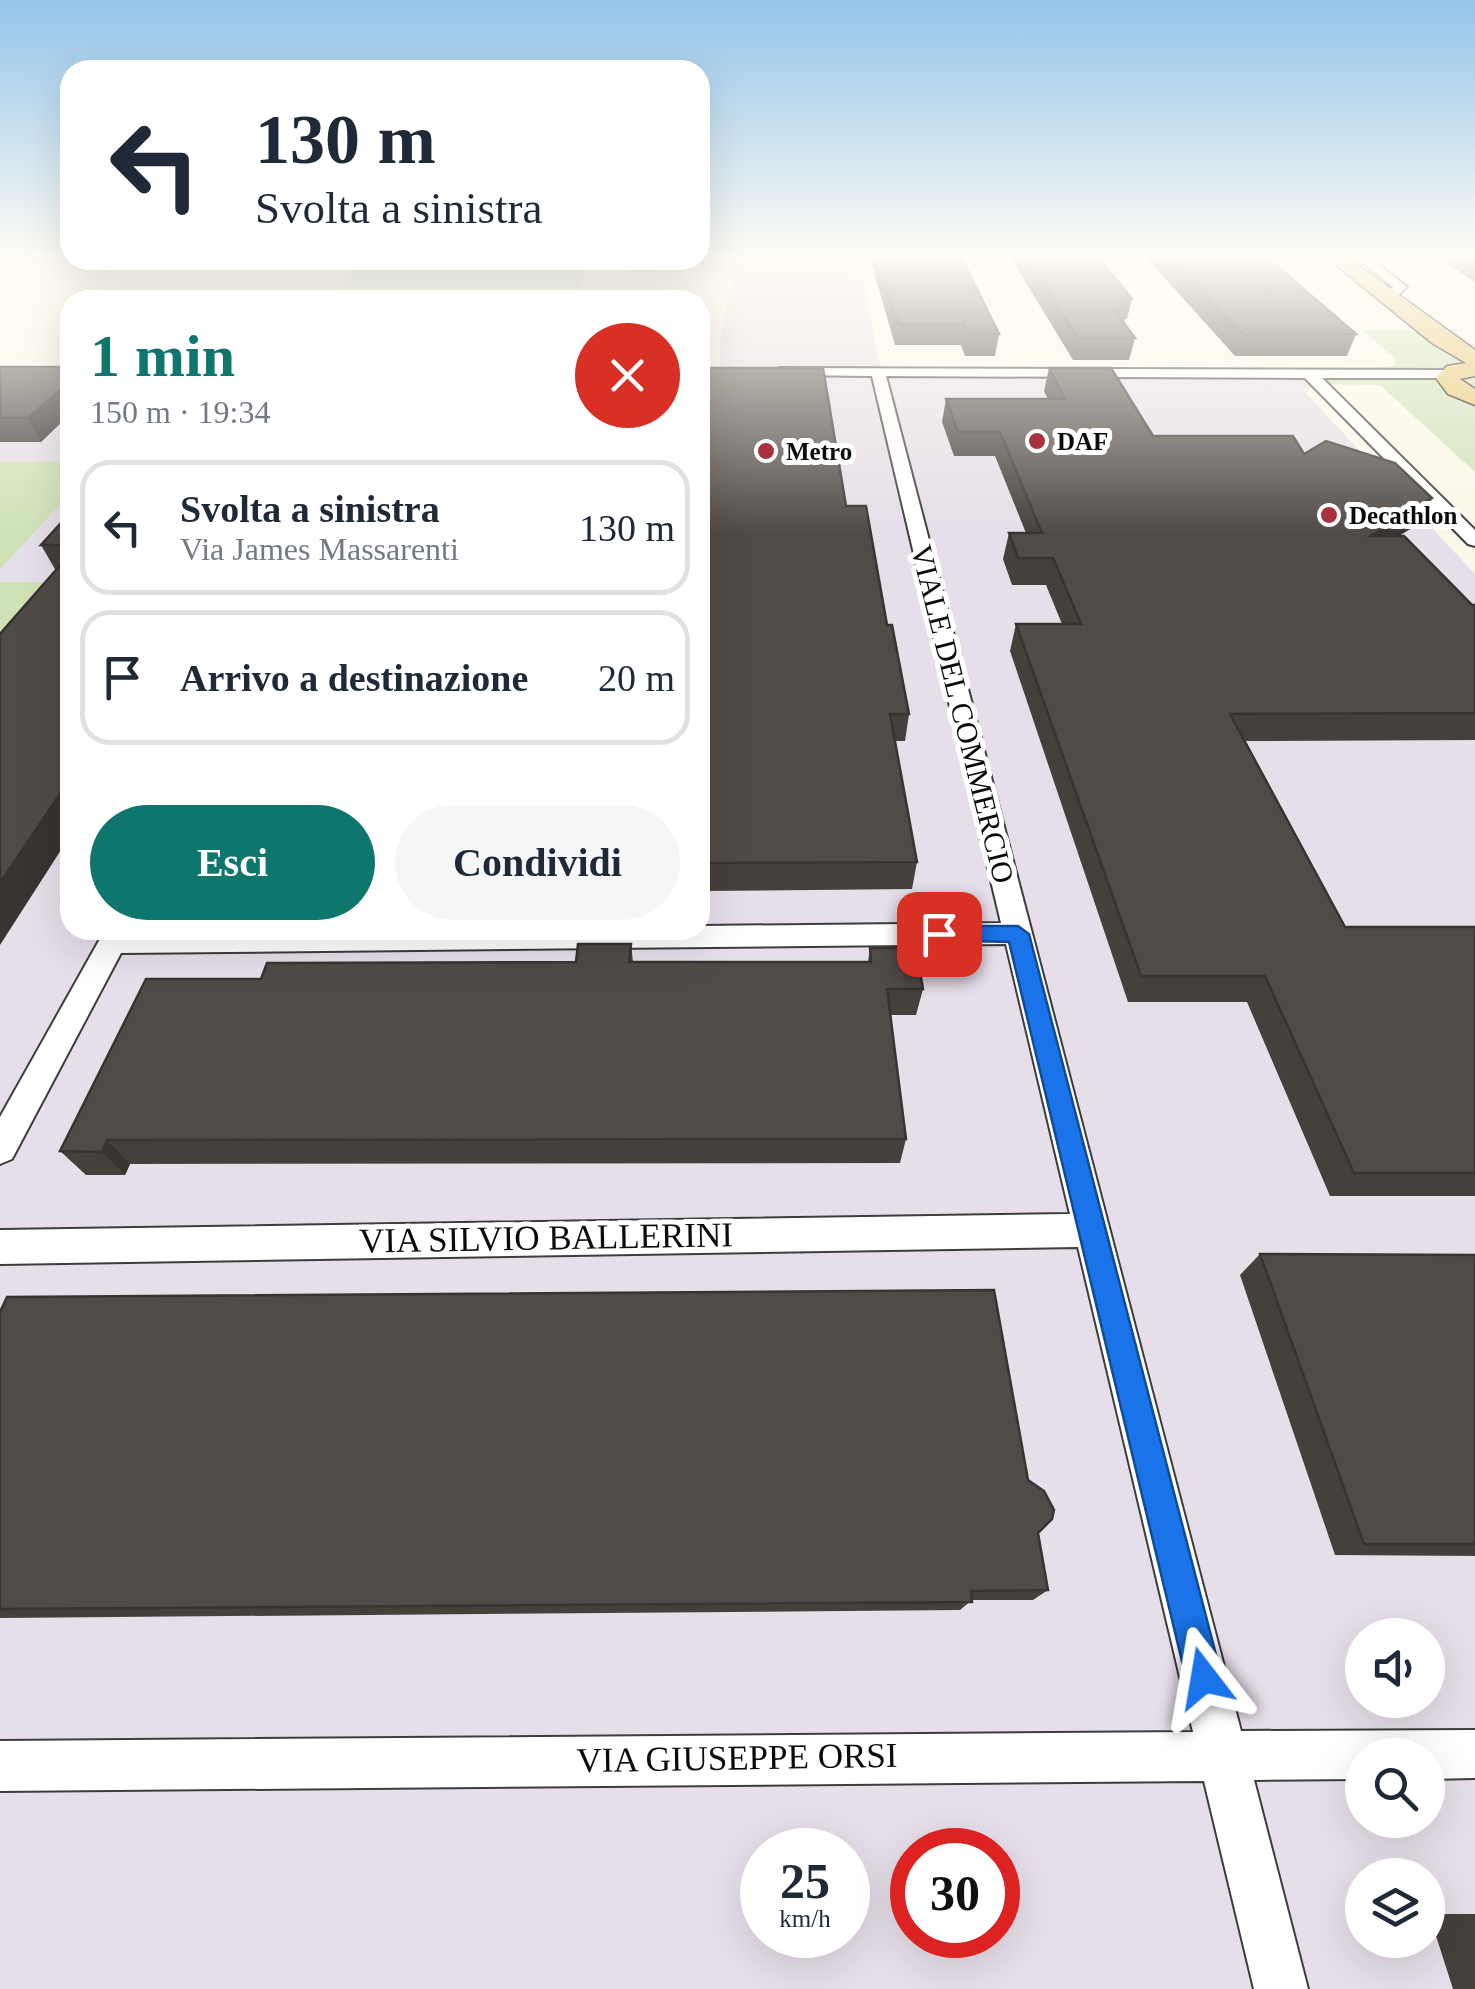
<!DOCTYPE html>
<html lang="it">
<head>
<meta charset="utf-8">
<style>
	body { margin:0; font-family:Georgia,serif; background:#f6f6f7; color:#1f2937; height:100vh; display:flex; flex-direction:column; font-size:38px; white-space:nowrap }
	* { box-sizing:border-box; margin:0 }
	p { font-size:32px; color:#747a83 }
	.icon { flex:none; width:55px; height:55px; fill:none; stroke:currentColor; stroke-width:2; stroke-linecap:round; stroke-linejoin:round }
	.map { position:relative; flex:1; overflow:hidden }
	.side { position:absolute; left:60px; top:290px; width:650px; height:650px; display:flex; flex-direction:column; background:#fff; border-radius:30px; box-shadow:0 10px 40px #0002 }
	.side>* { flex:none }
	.hud { position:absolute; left:60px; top:60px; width:650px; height:210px; border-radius:30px; box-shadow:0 10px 40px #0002; background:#fff; color:#1f2937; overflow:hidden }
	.controls { position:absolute; left:1345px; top:1618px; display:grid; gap:20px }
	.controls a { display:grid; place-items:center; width:100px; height:100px; border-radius:50%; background:#fff; box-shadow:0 10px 40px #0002; font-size:50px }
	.speed { position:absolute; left:740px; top:1828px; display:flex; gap:20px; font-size:50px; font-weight:700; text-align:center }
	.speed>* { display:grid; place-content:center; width:130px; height:130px; border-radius:50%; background:#fff; box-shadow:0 10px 40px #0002; line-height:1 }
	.speed small { font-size:25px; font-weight:400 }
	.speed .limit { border:15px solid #d22; background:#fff; color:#111 }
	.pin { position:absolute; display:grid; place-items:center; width:85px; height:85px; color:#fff; margin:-42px; border-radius:20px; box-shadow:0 5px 15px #0006 }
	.me { position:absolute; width:110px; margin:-55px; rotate:346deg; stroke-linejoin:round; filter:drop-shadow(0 0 8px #0008) }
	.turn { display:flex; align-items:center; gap:35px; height:210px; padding:0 30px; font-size:45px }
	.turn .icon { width:130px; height:130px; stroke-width:2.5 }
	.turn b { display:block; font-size:70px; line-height:85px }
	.round { display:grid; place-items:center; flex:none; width:105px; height:105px; border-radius:52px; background:#f6f6f7 }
	.head { display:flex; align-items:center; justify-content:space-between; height:170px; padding:0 30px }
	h1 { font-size:60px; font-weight:700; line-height:75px; color:#0f766e }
	.button { display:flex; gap:20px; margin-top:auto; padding:20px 30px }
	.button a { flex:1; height:115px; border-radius:60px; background:#0f766e; color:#fff; font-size:40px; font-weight:700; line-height:115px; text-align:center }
	.button a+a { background:#f6f6f7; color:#1f2937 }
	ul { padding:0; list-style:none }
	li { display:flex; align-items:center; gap:30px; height:135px; margin:0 20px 15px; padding:0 10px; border:5px solid #e0e1e3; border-radius:30px }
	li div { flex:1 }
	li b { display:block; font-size:38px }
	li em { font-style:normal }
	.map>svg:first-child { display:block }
	.industrial { fill:#e6dee8; fill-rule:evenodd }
	.green { fill:#cfe2b7 }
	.pitch { fill:#e0eac8 }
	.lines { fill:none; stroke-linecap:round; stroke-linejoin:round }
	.street-casing { stroke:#3d3d3d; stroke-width:4 }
	.primary-casing { stroke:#1b1b1b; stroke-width:3 }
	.street { fill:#fff; fill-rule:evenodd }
	.primary { fill:#e8c46d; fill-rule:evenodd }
	.wall { fill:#46403d }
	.shaded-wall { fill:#393432 }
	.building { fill:#514b47; stroke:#393432; stroke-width:2.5 }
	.route { fill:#1a73e8; stroke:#114b97; stroke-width:2.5 }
	.poi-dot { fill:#a8333e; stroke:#fff; stroke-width:4 }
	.labels { text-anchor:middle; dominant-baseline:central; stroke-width:10; stroke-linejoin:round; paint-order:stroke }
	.far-poi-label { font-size:25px; font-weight:bold; fill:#0a0a0a; stroke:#fff; text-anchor:start }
	.street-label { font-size:30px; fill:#0a0a0a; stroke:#fff }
	.near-street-label { font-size:35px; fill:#0a0a0a; stroke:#fff }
</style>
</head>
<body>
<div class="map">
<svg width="1475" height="1989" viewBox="0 0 1475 1989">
	<rect width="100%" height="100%" fill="#fcf8e9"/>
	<!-- industrial -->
	<path class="industrial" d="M733 273 862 274 881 371 1307 372 1323 384 1303 390 1475 574V1989H0V372H70V930H700V371L720 370V342ZM1362 1635H1428V1700H1362ZM1362 1755H1428V1820H1362ZM762 1850H848V1935H762ZM912 1850H998V1935H912ZM1362 1875H1428V1940H1362Z"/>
	<!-- green -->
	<path class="green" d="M365 260H588L575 300H328Z
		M1454 330 1475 346V472L1380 385 1323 384 1307 372 1394 366 1396 359 1363 331Z
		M0 462H70V494L0 569Z
		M0 582H49L0 636Z"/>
	<!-- pitch -->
	<path class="pitch" d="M700 255H844L848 272H627L629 260H700Z"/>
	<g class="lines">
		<defs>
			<path id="street" d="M1354 255H1366L1407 287 1392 300H1384V294L1393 287Z
				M779 368 1451 370 1458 374 1451 378H1322L1475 530V546L1468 544 1305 378 886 376 1241 1731 1475 1730V1778L1428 1779V1755H1362V1779L1254 1780 1308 1989H1254L1204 1781 0 1791V1741L1193 1732 1078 1247 0 1264V1230L1070 1214 1006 944 121 953 12 1159 0 1164V1117L105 930H700V926L1001 923 872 376 784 375 779 374Z"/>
			<path id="primary" d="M1324 255H1344L1475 350V376L1460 379 1475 389V405L1448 394 1436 378 1447 366 1466 363 1432 343Z"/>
		</defs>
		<!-- street casing -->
		<use href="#street" class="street-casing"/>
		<!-- primary casing -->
		<use href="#primary" class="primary-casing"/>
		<!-- street -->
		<use href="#street" class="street"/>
		<!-- primary -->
		<use href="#primary" class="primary"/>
	</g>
	<!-- wall -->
	<path class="wall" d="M869 255H960L999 334 995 356H965L961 345H895Z
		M1009 255H1097L1132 299 1127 319H1125L1124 323 1135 338 1129 360H1073Z
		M1144 255H1264L1356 334 1347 356H1235Z
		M1450 255H1475V282L1446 263Z
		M0 367H70V414L41 442H0Z
		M700 368 846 506 887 625 909 714 905 741H895L917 862 912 889 700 891Z
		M1049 368 1153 436 1304 454 1432 498 1418 524 1398 536 1472 605H1475V740L1244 741 1345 927H1475V1196H1330L1247 1002H1128L1010 651 1016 624H1062L1046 585H1012L1003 559 1009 533H1026L995 456H954L942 422 946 399H1048L1044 391Z
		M70 513V836L56 571 41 545Z
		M631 944 633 962H868L870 948 923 989 916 1015H891L906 1139 900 1163 130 1164 125 1175H86L60 1151 261 979 576 962Z
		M1260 1254 1475 1255V1556L1335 1555 1240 1275Z
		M0 1312 1038 1533 1048 1590 1033 1600H972L960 1610 0 1618Z
		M1429 1914H1475V1989H1453Z"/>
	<!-- shaded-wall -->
	<path class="shaded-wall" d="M70 381V414L41 442 28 418Z
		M1432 498 1418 524 1358 562 1371 536Z
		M70 779V836L0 945V883Z
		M107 1140 130 1164 125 1175 102 1152Z"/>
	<!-- building -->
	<path class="building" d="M876 255H960L999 334H969L964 324H898Z
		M1025 255H1097L1132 299H1119L1127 310H1114L1135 338H1078Z
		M1167 255H1264L1356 334H1243Z
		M0 367H70V381L28 418H0Z
		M700 368H823L846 506H866L887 625H892L909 714H890L917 862 700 863Z
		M1049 368H1111L1153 436H1293L1304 454 1326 441 1395 463 1432 498 1371 536H1404L1472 605H1475V713L1230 714 1345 927H1475V1173H1354L1265 976H1141L1016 624H1081L1053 558H1018L1009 533H1042L1000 432H958L946 399H1065Z
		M70 513V545H41Z
		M70 554V779L0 883V634Z
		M578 944H631L629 962H871L870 948H916L923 989H887L906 1139 107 1140 102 1152 60 1151 146 979H261L267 963 576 962Z
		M1260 1254 1475 1255V1544H1364Z
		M994 1290 1028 1480 1044 1491 1054 1510 1052 1519 1038 1533 1048 1590 971 1591 972 1602 0 1609V1312L7 1297Z"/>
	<!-- sky -->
	<linearGradient id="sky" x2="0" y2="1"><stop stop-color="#93c4ea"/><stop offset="0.48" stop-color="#fefcf5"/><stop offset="1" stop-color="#fefcf5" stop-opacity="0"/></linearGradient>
	<rect width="1475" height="533" fill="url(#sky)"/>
	<!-- route -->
	<path class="route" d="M939 926H1018L1029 934 1222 1678 1217 1691 1204 1696 1191 1691 1186 1678 1009 942 932 940 928 934Z"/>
	<!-- markers -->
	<g class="poi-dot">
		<circle cx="1037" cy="441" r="10"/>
		<circle cx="766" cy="451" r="10"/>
		<circle cx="1329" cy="515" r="10"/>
	</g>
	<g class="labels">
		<!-- far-poi labels -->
		<g class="far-poi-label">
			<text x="1057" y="441">DAF</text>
			<text x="786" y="451">Metro</text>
			<text x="1349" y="515">Decathlon</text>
		</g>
		<!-- street labels -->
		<g class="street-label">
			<text transform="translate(963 714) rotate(76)">VIALE DEL COMMERCIO</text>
		</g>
		<!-- near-street labels -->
		<g class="near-street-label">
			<text transform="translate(546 1238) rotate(-1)">VIA SILVIO BALLERINI</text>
			<text transform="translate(737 1758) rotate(-1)">VIA GIUSEPPE ORSI</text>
		</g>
	</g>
</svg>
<div class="controls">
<a><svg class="icon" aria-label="sound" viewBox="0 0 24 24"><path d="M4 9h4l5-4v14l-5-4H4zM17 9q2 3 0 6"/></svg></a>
<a><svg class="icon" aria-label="search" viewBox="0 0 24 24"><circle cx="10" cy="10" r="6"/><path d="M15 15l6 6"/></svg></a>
<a><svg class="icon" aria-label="layers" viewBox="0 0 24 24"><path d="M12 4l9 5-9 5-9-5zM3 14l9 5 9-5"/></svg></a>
</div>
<div class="speed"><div>25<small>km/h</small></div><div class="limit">30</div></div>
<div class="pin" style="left:939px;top:934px;background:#d93025"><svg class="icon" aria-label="arrive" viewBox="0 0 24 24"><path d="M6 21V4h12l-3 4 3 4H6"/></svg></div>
<svg class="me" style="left:1204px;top:1678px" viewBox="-20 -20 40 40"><path d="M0-17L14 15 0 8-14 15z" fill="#1a73e8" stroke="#fff" stroke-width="4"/></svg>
<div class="hud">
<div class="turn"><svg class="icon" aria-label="left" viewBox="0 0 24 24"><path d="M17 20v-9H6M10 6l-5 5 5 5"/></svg><div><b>130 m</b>Svolta a sinistra</div></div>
</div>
<section class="side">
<div class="head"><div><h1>1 min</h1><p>150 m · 19:34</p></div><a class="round" style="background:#d93025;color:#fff"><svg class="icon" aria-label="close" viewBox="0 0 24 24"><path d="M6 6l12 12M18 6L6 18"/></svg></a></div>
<ul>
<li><svg class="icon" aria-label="left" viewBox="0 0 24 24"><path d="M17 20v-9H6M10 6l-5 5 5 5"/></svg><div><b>Svolta a sinistra</b><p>Via James Massarenti</p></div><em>130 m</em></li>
<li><svg class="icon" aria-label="arrive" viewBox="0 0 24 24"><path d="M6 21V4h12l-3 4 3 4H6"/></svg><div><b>Arrivo a destinazione</b></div><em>20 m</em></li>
</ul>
<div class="button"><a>Esci</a><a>Condividi</a></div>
</section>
</div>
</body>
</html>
